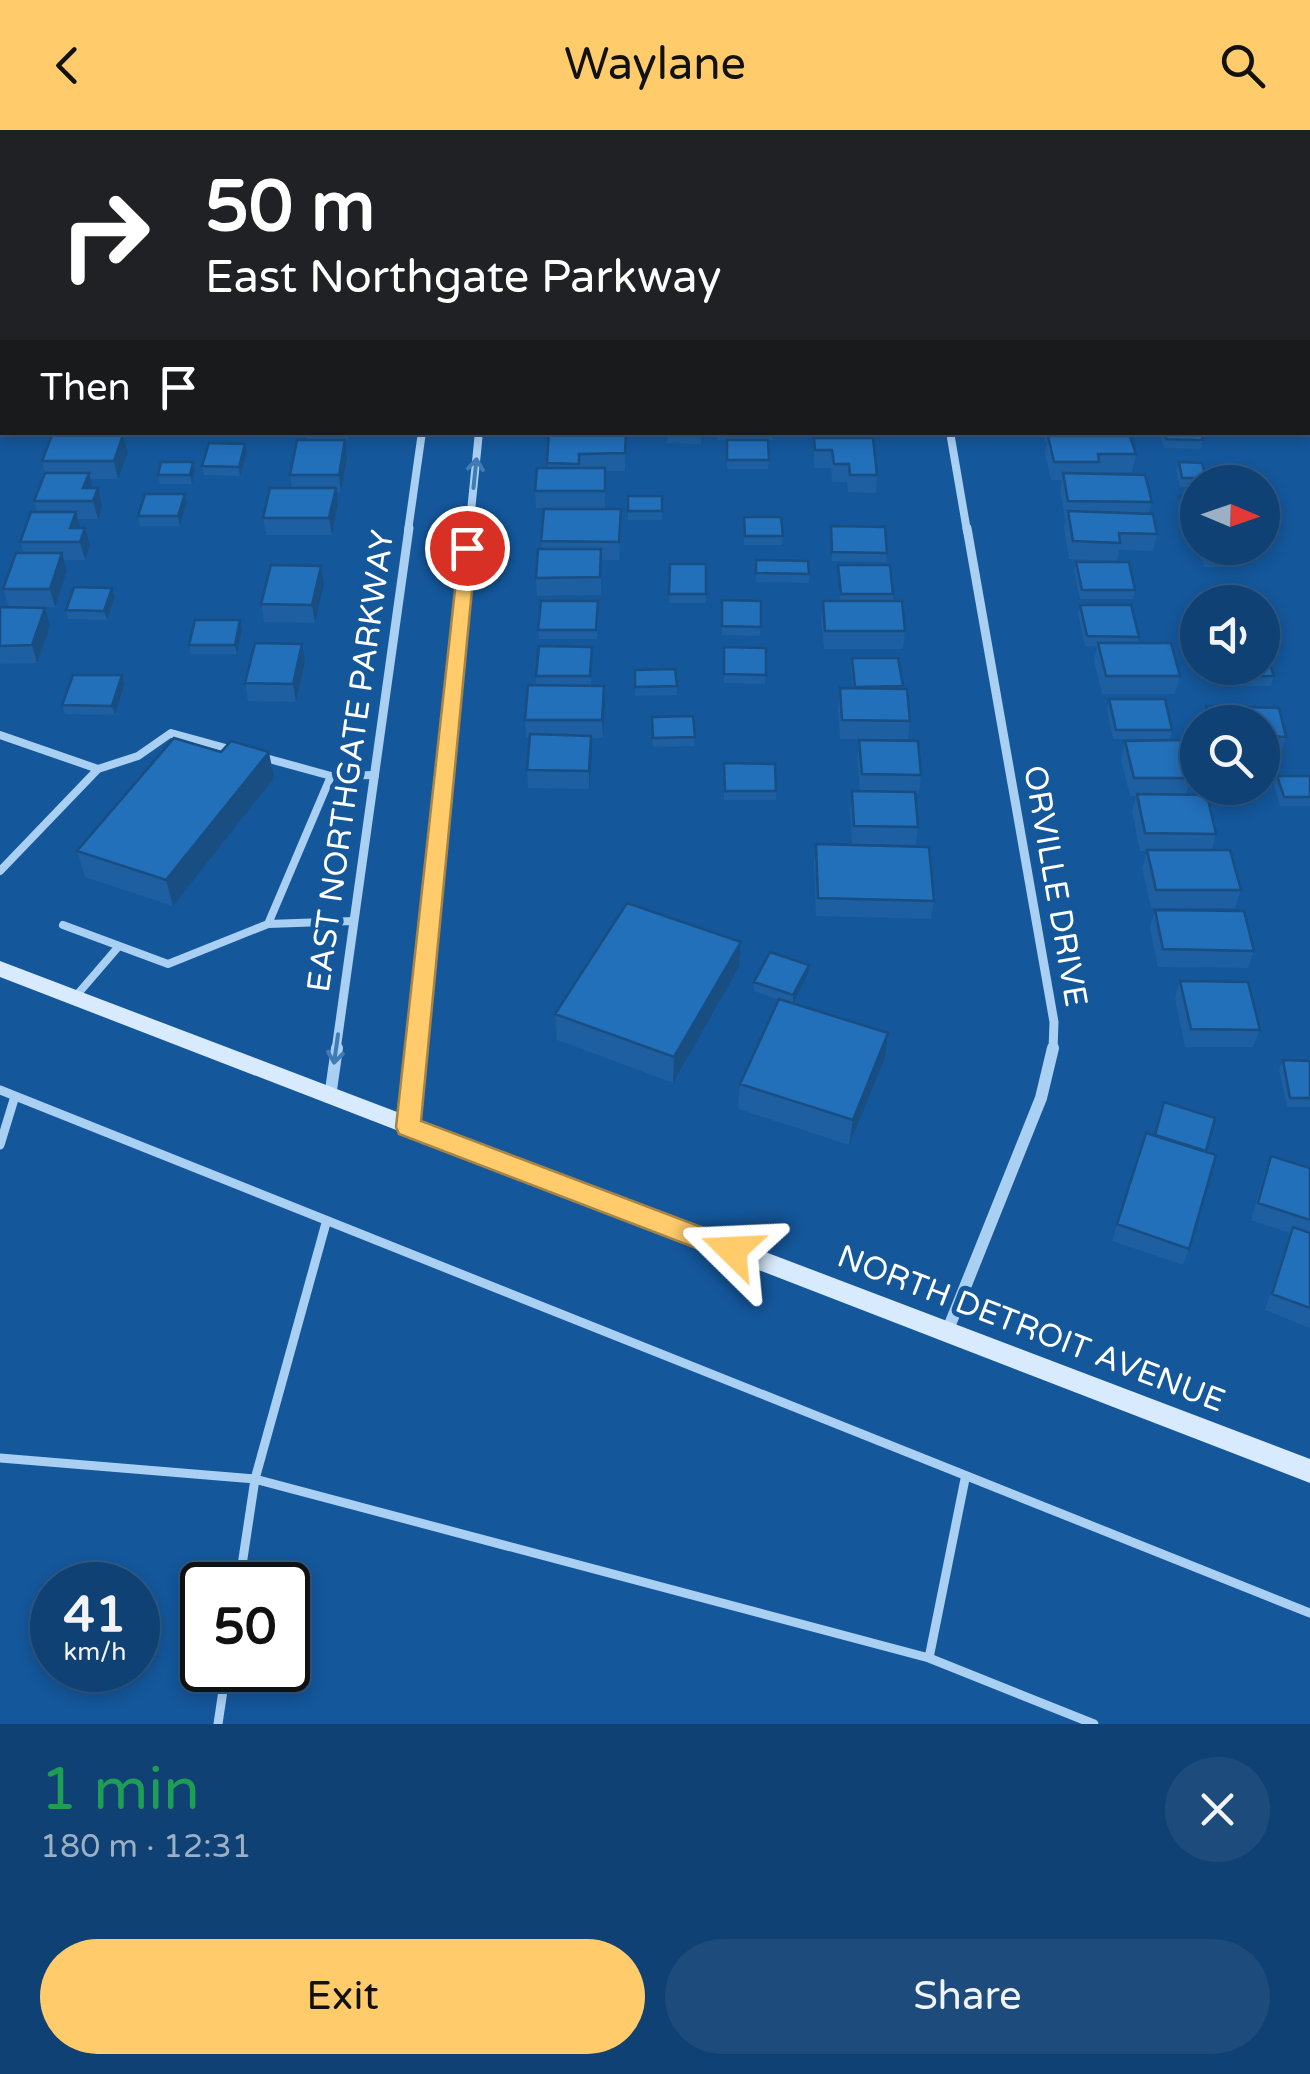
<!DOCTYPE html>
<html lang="en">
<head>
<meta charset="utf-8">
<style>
	body { margin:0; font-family:"Varela Round",sans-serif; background:#1d4c7c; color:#f1f3f6; height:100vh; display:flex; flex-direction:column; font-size:38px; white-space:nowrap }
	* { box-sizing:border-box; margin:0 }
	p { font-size:32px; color:#9bafc5 }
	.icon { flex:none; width:55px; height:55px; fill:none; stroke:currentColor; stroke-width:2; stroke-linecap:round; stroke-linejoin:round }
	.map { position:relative; height:1594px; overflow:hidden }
	.panel { display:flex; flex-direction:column; background:#0f4174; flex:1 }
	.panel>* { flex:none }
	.hud { position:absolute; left:0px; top:0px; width:1310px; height:305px; box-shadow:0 5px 15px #0003,0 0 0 2px #2f5a86; background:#202124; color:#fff; overflow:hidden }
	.needle { width:65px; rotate:92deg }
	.buttons { position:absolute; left:1180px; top:335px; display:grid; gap:20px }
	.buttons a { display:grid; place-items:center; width:100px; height:100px; border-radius:50%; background:#0f4174; box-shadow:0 5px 15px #0003,0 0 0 2px #2f5a86; font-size:50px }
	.speed { position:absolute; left:30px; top:1432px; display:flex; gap:20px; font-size:50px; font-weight:700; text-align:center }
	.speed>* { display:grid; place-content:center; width:130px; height:130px; border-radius:50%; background:#0f4174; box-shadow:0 5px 15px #0003,0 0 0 2px #2f5a86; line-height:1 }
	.speed small { font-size:25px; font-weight:400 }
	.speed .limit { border:5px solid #111; border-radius:15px; background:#fff; color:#111 }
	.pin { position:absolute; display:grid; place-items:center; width:85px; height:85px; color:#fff; margin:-42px; border:5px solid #fff; border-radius:50%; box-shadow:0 2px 10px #0007 }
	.me { position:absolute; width:110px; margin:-55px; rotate:291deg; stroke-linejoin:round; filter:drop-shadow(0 0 8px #0008) }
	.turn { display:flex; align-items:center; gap:35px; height:210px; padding:0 40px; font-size:45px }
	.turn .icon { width:130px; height:130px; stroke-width:2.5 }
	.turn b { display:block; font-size:70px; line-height:85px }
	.then { display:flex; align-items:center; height:95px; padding:0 40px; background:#0003; gap:20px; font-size:38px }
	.round { display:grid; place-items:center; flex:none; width:105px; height:105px; border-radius:52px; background:#1d4c7c }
	.head { display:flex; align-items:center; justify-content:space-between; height:170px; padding:0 40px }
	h1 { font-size:60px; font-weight:600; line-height:75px; color:#1e9e55 }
	.button { display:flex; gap:20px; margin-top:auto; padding:20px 40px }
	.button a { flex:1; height:115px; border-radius:60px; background:#ffcb6b; color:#111; font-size:40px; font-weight:600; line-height:115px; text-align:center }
	.button a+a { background:#1d4c7c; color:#f1f3f6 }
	header { display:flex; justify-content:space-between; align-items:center; height:130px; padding:0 40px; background:#ffcb6b; color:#111; font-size:45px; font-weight:600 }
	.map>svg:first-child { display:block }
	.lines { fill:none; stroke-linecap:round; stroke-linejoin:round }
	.lane-far1 { stroke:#a9cff3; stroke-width:8 }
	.lane { stroke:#a9cff3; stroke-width:9 }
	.street-far2 { stroke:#a9cff3; stroke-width:8 }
	.street-far1 { stroke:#a9cff3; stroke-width:9 }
	.street { stroke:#a9cff3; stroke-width:12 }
	.secondary { fill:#d8eafd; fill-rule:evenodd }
	.wall { fill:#1d5fa0 }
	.shaded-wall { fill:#184e82 }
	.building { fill:#226fba; stroke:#184e82; stroke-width:2.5 }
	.oneway { stroke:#417bb5 }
	.route { fill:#ffcb6b; stroke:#a68446; stroke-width:2.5 }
	.labels { text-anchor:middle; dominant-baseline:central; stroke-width:10; stroke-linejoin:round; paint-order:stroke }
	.street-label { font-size:32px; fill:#fff; stroke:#14579b }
</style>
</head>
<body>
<header><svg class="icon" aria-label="back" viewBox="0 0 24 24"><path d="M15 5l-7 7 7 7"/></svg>Waylane<svg class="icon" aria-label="search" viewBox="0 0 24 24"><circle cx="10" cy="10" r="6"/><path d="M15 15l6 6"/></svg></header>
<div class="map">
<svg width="1310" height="1594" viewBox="0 0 1310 1594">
	<rect width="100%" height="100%" fill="#14579b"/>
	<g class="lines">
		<!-- lane-far1 -->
		<path class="lane-far1" d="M0 605 98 639 0 741
			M262 627 331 646 375 645
			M98 639 138 626 171 603 233 620
			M268 794 354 791
			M63 795 168 834 268 794 331 646
			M76 866 119 816"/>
		<!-- lane -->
		<path class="lane" d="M0 960 1310 1483
			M0 1015 15 966
			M0 1328 255 1349 326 1093
			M965 1349 929 1528 1094 1594
			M239 1455 255 1349 929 1528
			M218 1594 226 1540"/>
		<!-- street-far2 -->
		<path class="street-far2" d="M1308 41 1310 46
			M0 282 2 276
			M950 302 967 401
			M408 401 422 302
			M469 401 479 302"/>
		<!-- street-far1 -->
		<path class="street-far1" d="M967 398 1054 892 1053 920
			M336 920 409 398
			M416 920 469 398"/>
		<!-- street -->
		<path class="street" d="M330 967 337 918
			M408 996 416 918
			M947 1202 1041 968 1053 918"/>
		<!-- secondary -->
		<path class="secondary" d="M0 831 1310 1329V1353L0 847Z"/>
	</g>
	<!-- wall -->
	<path class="wall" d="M1 0H56L55 2H2V5Z
		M177 0H241L240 2H178Z
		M0 8H2V115L0 120Z
		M69 302H128L124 310 128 323 118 349H90L92 358H98L102 376 98 389H78L80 398 90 416 85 430H64L67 441 55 477H9L3 459 24 423 20 412 37 382 34 371 45 343 42 331 70 305Z
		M305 302H350L348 311H345L347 328 341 362H336L338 375 332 405H266L263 388 292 358 290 345 307 310Z
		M549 302H626L625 341H605V379L536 378 535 361 548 338Z
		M668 302H701V314L667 313Z
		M716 302H774L773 310H765L769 330 768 339H727V310H717Z
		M830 302H871L877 345 876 363 848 362 847 352H832L831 338H814V308H831Z
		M1043 302H1121V306L1136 324 1132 342H1097V344L1152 372 1149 383 1157 404 1153 421 1119 420 1117 431 1069 429 1064 399 1066 388H1065L1060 361 1062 350H1051L1045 324 1047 312 1045 311Z
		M1201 302 1203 310 1201 319 1164 318 1159 303Z
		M247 323 240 346 204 345 202 336Z
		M1179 332 1206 348 1205 352H1198V357H1180L1176 341Z
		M195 341 192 354H160L158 345Z
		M185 364 187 373 180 396H140L138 386Z
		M628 366H662V390H628Z
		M1180 366H1198V398L1184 397 1178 375Z
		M744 387 783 406 782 415H744Z
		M831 396 887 423 886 432 832 431Z
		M621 397 619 430H601V465L537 466 536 448 542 419 541 411Z
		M1199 418H1238L1242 428 1239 437H1204Z
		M756 430 809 444V453L756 452Z
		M1076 432 1135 460 1133 469H1080L1074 441Z
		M670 434H706V473H669Z
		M838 435 893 464V471L905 501 903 519H824L821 489 823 471H840Z
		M321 436 324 454 315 493 264 492 261 474Z
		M112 458 115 467 107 490 68 489 66 480Z
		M722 470 761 471 760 506 722 505Z
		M1080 475 1139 507 1137 513 1180 546 1175 564H1102L1094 531 1097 516H1085L1078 484Z
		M0 477 50 496 37 533 0 534Z
		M599 481 597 509H539L538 500Z
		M242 500 237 524H191L189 515Z
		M592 517 591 556 605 574 603 608H591L589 659 528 658 527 640 530 608H526L525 590 536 555V546Z
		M724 517 766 518 765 554 724 553Z
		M852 528 903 556 910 591 908 609H840L838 577 840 558 853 559 851 538Z
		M305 532 296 572 248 571 245 553Z
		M1222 538H1262L1274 546 1271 556H1228Z
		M635 540 677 556V565L635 566Z
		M124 555 115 585 65 584 62 575Z
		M1109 569 1172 600 1170 610 1113 609 1107 578Z
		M1206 576 1279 578 1286 607 1280 625 1262 624V592H1201Z
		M652 587 695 607 694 616 653 617Z
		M859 610 921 645 919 663H915L918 697 916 715 852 714 850 679 852 661H860L857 628Z
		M1125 611 1191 648 1186 665 1216 704 1212 720 1241 760 1235 778H1151L1142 738 1147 721H1140L1132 682 1136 666H1130L1121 629Z
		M724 633 776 661V670H724Z
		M1277 646H1310V676H1280L1274 655Z
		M274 648 173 776 85 747 77 721Z
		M816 715 934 771 931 789 816 786 814 732Z
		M1155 780 1254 821 1248 838 1158 837 1150 797Z
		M741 812 739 837 673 953 557 910 555 884Z
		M809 835 808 844 793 874 885 928 849 1015 738 979 740 954 779 870 754 861V852Z
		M1180 851 1260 900 1253 917H1185L1175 869Z
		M1283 930 1310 931V977H1287L1279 939Z
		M1146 1003 1206 1021 1189 1119 1183 1135 1112 1111Z
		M1271 1026 1310 1038V1198L1265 1180 1290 1103 1251 1090 1264 1043Z"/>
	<!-- shaded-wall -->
	<path class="shaded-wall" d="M2 89V115L0 120V94Z
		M123 305 128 323 118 349 114 331Z
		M345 310 347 328 341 362 339 345Z
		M245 314 247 323 240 346 239 337Z
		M193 332 195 341 192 354 190 345Z
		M89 343 93 360 83 358Z
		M98 358 102 376 98 389 93 371Z
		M336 358 338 375 332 405 329 388Z
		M185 364 187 373 180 396 178 386Z
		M76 382 81 400 70 398Z
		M85 398 90 416 85 430 80 412Z
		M62 423 67 441 55 477 50 459Z
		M321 436 324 454 315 493 312 475Z
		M112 458 115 467 107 490 104 481Z
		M45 478 50 496 37 533 32 515Z
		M240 490 242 500 237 524 235 515Z
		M302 514 305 532 296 572 293 554Z
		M122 545 124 555 115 585 112 576Z
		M604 556 605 574 603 608 602 590Z
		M591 606 592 624 589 659V641Z
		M269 622 274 648 173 776 166 750Z
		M741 812 739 837 673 953 674 927Z
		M809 835 808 844 793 874V865Z
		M888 903 885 928 849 1015 853 990Z"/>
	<!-- building -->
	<path class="building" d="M358 0H407V2H357Z
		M575 0H612V2H574Z
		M708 0H735V2H708Z
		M773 0H823V2H773Z
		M980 0H1027L1028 2H980Z
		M0 8H2V24L0 23Z
		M0 33H2V50H0Z
		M0 60H2V77H0Z
		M549 302H626L625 323 579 324V334L547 333Z
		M668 302H701V305L667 304Z
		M832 302H871V306L832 305Z
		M1164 302H1201L1203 310 1166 309Z
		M52 305H123L114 331H42Z
		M1048 306H1130L1136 324H1098L1099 332H1054Z
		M814 308H873L877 345H850L849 334H834L832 320H815Z
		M297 310H345L339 345H290Z
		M727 310H768L769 330H727Z
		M209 313 245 314 239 337 202 336Z
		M161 332H193L190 345H158Z
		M1179 332 1202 333 1206 348H1182Z
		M537 338H605V361H535Z
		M45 343H89L83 358H98L93 371H34Z
		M1063 343 1145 345 1152 372 1068 371Z
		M270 358H336L329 388H263Z
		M145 364H185L178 386H138Z
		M628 366H662V381H628Z
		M1180 366H1198V388H1187Z
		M544 379H621L619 412 541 411Z
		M1068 381 1153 384 1157 404 1119 403 1120 413 1073 411Z
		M31 382H76L70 398H85L80 412H20Z
		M744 387H781L783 406H745Z
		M831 396 885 397 887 423 832 422Z
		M1203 418H1238L1242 428H1206Z
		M538 419H601L600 447 536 448Z
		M16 423H62L50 459H3Z
		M756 430 808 431 809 444 756 443Z
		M1076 432H1129L1135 460H1082Z
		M670 434H706V464H669Z
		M271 435 321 436 312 475 261 474Z
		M838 435H890L893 464H841Z
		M74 457 112 458 104 481 66 480Z
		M722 470 761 471V497L722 496Z
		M541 471H598L596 500H538Z
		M823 471H902L905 501H825Z
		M1080 475H1131L1139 507 1087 506Z
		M0 477 45 478 32 515 0 516Z
		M195 490H240L235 515H189Z
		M255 513 302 514 293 554 245 553Z
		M1098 513H1171L1180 546H1106Z
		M539 516 592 517 590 546H536Z
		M724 517 766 518V545L724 544Z
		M1262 523H1265L1274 546 1231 547 1228 538H1262Z
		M852 528H898L903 556 855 557Z
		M675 539 677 556 635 557V540Z
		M73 545H122L112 576 62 575Z
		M528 555 604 556 602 590H525Z
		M840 558 907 559 910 591 842 590Z
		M1109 569H1165L1172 600H1116Z
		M1206 576 1279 578 1286 607 1262 606V592H1209Z
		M693 586 695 607 653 608 652 587Z
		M530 604 591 606 589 641 527 640Z
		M174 608 221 622 231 611 269 622 166 750 77 721Z
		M859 610 918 611 921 645 862 644Z
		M1181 610 1191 648H1134L1125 611Z
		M724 633 775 634 776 661H725Z
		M1277 646H1310V667H1284Z
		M852 661 915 662 918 697 854 696Z
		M1137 664 1207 665 1216 704 1145 703Z
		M816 714 929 717 934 771 818 768Z
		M1147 720H1230L1241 760H1156Z
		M627 773 741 812 674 927 555 884Z
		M1155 780 1244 781 1254 821 1163 819Z
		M770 822 809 835 793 865 754 852Z
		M1180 851 1248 852 1260 900 1191 899Z
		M779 869 888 903 853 990 740 954Z
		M1283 930 1310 931V968H1290Z
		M1164 972 1215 988 1206 1021 1155 1005Z
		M1146 1003 1216 1025 1189 1119 1117 1094Z
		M1271 1026 1310 1038V1090L1258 1073Z
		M1293 1097 1310 1103V1178L1272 1164Z"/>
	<!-- one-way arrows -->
	<defs><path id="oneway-shaft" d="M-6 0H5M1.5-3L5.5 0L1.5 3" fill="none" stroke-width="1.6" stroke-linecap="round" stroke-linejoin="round" transform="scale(2.5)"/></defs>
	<g class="oneway">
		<use href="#oneway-shaft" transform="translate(475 343) rotate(-84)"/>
		<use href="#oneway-shaft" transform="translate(336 919) rotate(98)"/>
	</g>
	<!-- route -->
	<path class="route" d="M460 414 476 418 421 991 741 1112 745 1120 741 1128H722L399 1004 396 997Z"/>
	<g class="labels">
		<!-- street labels -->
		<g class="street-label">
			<text transform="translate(351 631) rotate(-82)">EAST NORTHGATE PARKWAY</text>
			<text transform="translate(1055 756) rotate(80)">ORVILLE DRIVE</text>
			<text transform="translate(1031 1199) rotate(21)">NORTH DETROIT AVENUE</text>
		</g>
	</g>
</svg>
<div class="buttons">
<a><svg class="needle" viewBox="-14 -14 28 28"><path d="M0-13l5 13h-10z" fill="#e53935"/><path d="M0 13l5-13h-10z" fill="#9bafc5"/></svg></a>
<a><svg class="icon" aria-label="sound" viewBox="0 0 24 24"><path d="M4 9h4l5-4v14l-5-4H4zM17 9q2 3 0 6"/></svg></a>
<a><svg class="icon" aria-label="search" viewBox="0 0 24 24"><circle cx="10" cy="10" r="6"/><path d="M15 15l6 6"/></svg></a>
</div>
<div class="speed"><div>41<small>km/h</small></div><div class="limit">50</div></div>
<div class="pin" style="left:467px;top:418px;background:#d93025"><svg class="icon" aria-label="arrive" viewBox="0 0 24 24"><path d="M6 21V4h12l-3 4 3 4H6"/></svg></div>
<svg class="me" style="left:732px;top:1120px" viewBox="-20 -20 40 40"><path d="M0-17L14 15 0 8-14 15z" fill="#ffcb6b" stroke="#fff" stroke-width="4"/></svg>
<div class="hud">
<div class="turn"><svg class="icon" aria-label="right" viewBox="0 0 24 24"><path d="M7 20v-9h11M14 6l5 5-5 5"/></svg><div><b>50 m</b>East Northgate Parkway</div></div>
<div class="then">Then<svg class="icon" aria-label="arrive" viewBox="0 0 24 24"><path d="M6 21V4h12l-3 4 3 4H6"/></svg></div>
</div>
</div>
<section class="panel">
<div class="head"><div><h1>1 min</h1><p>180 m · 12:31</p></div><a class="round"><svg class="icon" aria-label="close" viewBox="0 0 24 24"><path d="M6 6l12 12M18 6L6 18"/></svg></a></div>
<div class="button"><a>Exit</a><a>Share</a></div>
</section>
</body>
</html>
